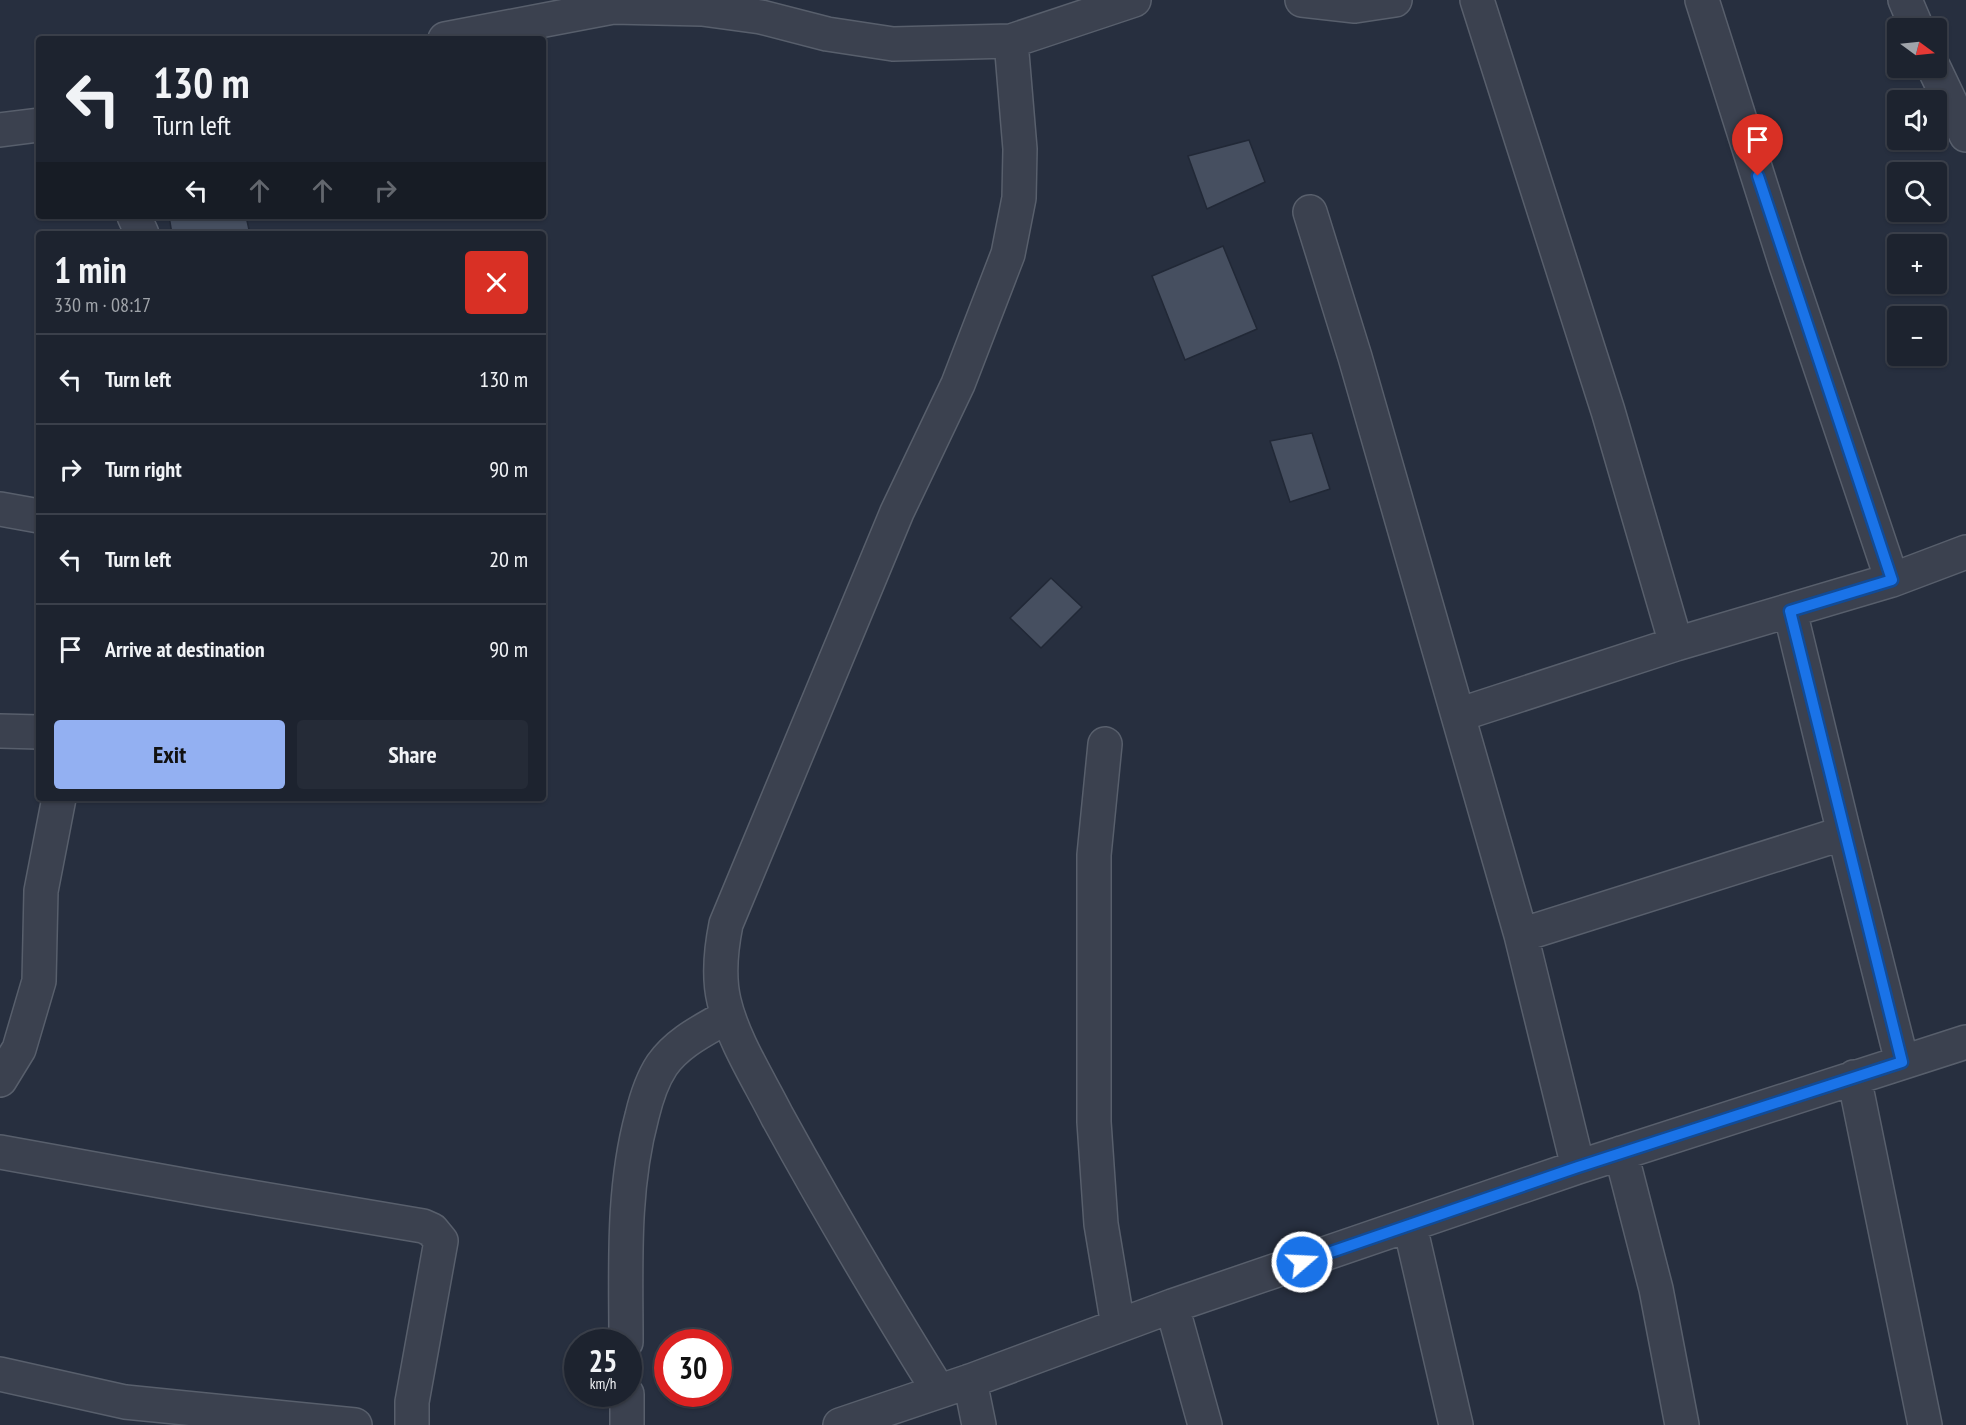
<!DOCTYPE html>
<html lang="en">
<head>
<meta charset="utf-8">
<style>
	body { margin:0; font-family:"PT Sans Narrow",sans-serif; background:#252b37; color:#f1f3f6; height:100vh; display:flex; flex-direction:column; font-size:22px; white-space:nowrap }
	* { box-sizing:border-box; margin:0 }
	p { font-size:20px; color:#a0a4aa }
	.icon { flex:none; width:33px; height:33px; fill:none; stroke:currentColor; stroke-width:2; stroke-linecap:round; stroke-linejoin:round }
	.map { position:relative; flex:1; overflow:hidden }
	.details { position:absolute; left:36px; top:231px; width:510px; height:570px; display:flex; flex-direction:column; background:#1d232f; border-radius:6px; box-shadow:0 2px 4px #0004,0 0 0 2px #3b404b }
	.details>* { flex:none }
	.top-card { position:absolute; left:36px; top:36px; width:510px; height:183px; border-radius:6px; box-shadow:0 2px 4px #0004,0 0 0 2px #3b404b; background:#1d232f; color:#f1f3f6; overflow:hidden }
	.needle { width:39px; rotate:105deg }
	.buttons { position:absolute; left:1887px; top:18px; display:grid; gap:12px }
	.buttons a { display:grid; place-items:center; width:60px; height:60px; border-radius:6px; background:#1d232f; box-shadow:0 2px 4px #0004,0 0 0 2px #3b404b; font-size:30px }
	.speed { position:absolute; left:564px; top:1329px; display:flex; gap:12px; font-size:30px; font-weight:700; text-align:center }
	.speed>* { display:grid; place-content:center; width:78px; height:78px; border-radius:50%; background:#1d232f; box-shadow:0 2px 4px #0004,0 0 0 2px #3b404b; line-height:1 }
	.speed small { font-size:15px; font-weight:400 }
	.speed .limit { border:9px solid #d22; background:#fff; color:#111 }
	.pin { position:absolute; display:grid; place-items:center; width:51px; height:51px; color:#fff; margin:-62px -26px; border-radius:50% 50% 50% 0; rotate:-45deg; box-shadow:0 0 6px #0007 }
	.pin .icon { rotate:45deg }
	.me { position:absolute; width:66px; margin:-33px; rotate:71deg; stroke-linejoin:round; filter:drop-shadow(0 0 4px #0008) }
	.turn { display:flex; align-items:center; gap:21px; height:126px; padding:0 18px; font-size:27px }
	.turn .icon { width:78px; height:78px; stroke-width:2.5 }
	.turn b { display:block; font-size:42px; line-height:51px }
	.lanes { display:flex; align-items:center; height:57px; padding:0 18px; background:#0003; justify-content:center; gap:30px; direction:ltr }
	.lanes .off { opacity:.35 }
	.round { display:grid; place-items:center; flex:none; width:63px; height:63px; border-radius:6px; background:#252b37 }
	.summary { display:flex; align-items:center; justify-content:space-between; height:102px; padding:0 18px }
	h1 { font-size:36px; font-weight:700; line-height:45px }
	.action { display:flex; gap:12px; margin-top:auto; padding:12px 18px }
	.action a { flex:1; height:69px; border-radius:6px; background:#93b0f2; color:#111; font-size:24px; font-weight:700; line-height:69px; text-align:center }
	.action a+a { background:#252b37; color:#f1f3f6 }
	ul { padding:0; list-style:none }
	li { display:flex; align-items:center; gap:18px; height:90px; padding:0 18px; border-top:2px solid #3b404b }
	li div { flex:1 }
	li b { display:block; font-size:22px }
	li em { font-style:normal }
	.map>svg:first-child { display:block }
	.building { fill:#464f60; stroke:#212836; stroke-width:1.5 }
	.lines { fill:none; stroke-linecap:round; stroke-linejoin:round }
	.street-casing { stroke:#585f6c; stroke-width:36 }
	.street { stroke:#3b414f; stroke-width:33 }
	.route-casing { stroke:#114b97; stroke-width:15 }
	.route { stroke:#1a73e8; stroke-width:10 }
</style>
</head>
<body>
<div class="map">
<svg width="1966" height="1425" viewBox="0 0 1966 1425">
	<rect width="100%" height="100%" fill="#272f3f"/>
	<!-- building -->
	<path class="building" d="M1249 140 1265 182 1207 209 1188 156Z
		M169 216H246L250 234H172Z
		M1223 246 1257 329 1185 360 1152 276Z
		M1312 433 1330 489 1290 502 1270 441Z
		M1051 578 1082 607 1041 648 1010 618Z"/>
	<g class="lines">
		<defs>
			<path id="street" d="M1302 0 1355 6 1395 0
				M1477 0 1608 411 1676 644
				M1702 0 1786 265 1892 580
				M1905 0 1917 28
				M445 39 613 7 702 9 761 17 827 34 893 44 1011 41 1134 0
				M1934 68 1966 135
				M0 130 39 125
				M1310 212 1355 357 1521 935 1578 1167
				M134 216 142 234
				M0 509 39 516
				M1790 611 1844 833 1902 1062
				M1458 715 1676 644 1892 580 1966 552
				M0 731 39 732
				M1105 744 1094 855V1122L1101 1224 1118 1326
				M1521 935 1844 833
				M1854 1077 1925 1425
				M0 1080 19 1049 39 981 41 891 59 798
				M0 1152 216 1191 423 1226 432 1230 441 1241 412 1402V1425
				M1621 1153 1656 1289 1682 1425
				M1410 1226 1456 1425
				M1172 1306 1205 1425
				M626 1342C626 1266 622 1190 642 1116 646 1099 652 1080 662 1065 678 1042 704 1030 728 1016
				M0 1374 125 1402 355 1425
				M970 1381 979 1425
				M938 1390C882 1300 828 1209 777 1116 759 1080 733 1040 724 1001 718 976 721 949 726 924L897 512 958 384 1008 254 1019 198 1020 149 1011 41
				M627 1394V1425
				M840 1425 970 1381 1172 1306 1578 1167 1966 1042"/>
		</defs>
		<!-- street casing -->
		<use href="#street" class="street-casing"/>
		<!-- street -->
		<use href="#street" class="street"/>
	</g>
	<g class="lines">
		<defs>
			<path id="route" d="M1302 1262 1578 1167 1902 1062 1790 611 1892 580 1758 176"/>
		</defs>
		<!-- route casing -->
		<use href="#route" class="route-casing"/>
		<!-- route -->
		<use href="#route" class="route"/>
	</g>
</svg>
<div class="buttons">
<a><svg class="needle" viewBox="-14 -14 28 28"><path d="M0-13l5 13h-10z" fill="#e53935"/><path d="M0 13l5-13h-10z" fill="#a0a4aa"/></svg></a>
<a><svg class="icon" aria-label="sound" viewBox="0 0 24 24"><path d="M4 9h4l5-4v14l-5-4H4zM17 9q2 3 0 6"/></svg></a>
<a><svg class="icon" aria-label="search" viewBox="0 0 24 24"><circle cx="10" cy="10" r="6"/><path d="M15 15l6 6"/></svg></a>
<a>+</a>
<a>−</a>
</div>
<div class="speed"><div>25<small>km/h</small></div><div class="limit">30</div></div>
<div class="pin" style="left:1758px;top:176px;background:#d93025"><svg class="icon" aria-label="arrive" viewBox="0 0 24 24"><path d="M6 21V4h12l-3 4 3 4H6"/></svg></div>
<svg class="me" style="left:1302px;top:1262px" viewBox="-20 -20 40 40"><circle r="17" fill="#1a73e8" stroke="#fff" stroke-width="3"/><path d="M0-11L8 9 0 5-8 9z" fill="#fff"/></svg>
<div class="top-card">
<div class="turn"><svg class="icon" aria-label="left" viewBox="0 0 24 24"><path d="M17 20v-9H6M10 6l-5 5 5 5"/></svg><div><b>130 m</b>Turn left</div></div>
<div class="lanes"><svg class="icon" aria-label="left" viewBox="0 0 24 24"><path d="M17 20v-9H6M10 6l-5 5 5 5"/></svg><svg class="icon off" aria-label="ahead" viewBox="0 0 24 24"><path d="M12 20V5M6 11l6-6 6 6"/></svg><svg class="icon off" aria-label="ahead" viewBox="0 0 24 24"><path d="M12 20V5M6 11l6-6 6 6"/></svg><svg class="icon off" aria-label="right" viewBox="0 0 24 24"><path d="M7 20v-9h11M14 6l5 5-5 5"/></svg></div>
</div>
<section class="details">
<div class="summary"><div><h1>1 min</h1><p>330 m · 08:17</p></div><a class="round" style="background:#d93025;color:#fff"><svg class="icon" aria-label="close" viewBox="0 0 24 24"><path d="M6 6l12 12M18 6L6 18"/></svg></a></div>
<ul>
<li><svg class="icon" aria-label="left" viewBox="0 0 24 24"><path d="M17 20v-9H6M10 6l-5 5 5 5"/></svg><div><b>Turn left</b></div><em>130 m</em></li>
<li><svg class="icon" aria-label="right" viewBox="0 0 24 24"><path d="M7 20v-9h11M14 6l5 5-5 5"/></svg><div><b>Turn right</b></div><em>90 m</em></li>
<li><svg class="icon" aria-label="left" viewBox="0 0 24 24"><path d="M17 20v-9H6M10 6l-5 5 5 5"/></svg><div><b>Turn left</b></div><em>20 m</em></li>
<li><svg class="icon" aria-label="arrive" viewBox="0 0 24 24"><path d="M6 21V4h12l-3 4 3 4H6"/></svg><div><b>Arrive at destination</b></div><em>90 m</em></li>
</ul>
<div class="action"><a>Exit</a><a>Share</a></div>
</section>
</div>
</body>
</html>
